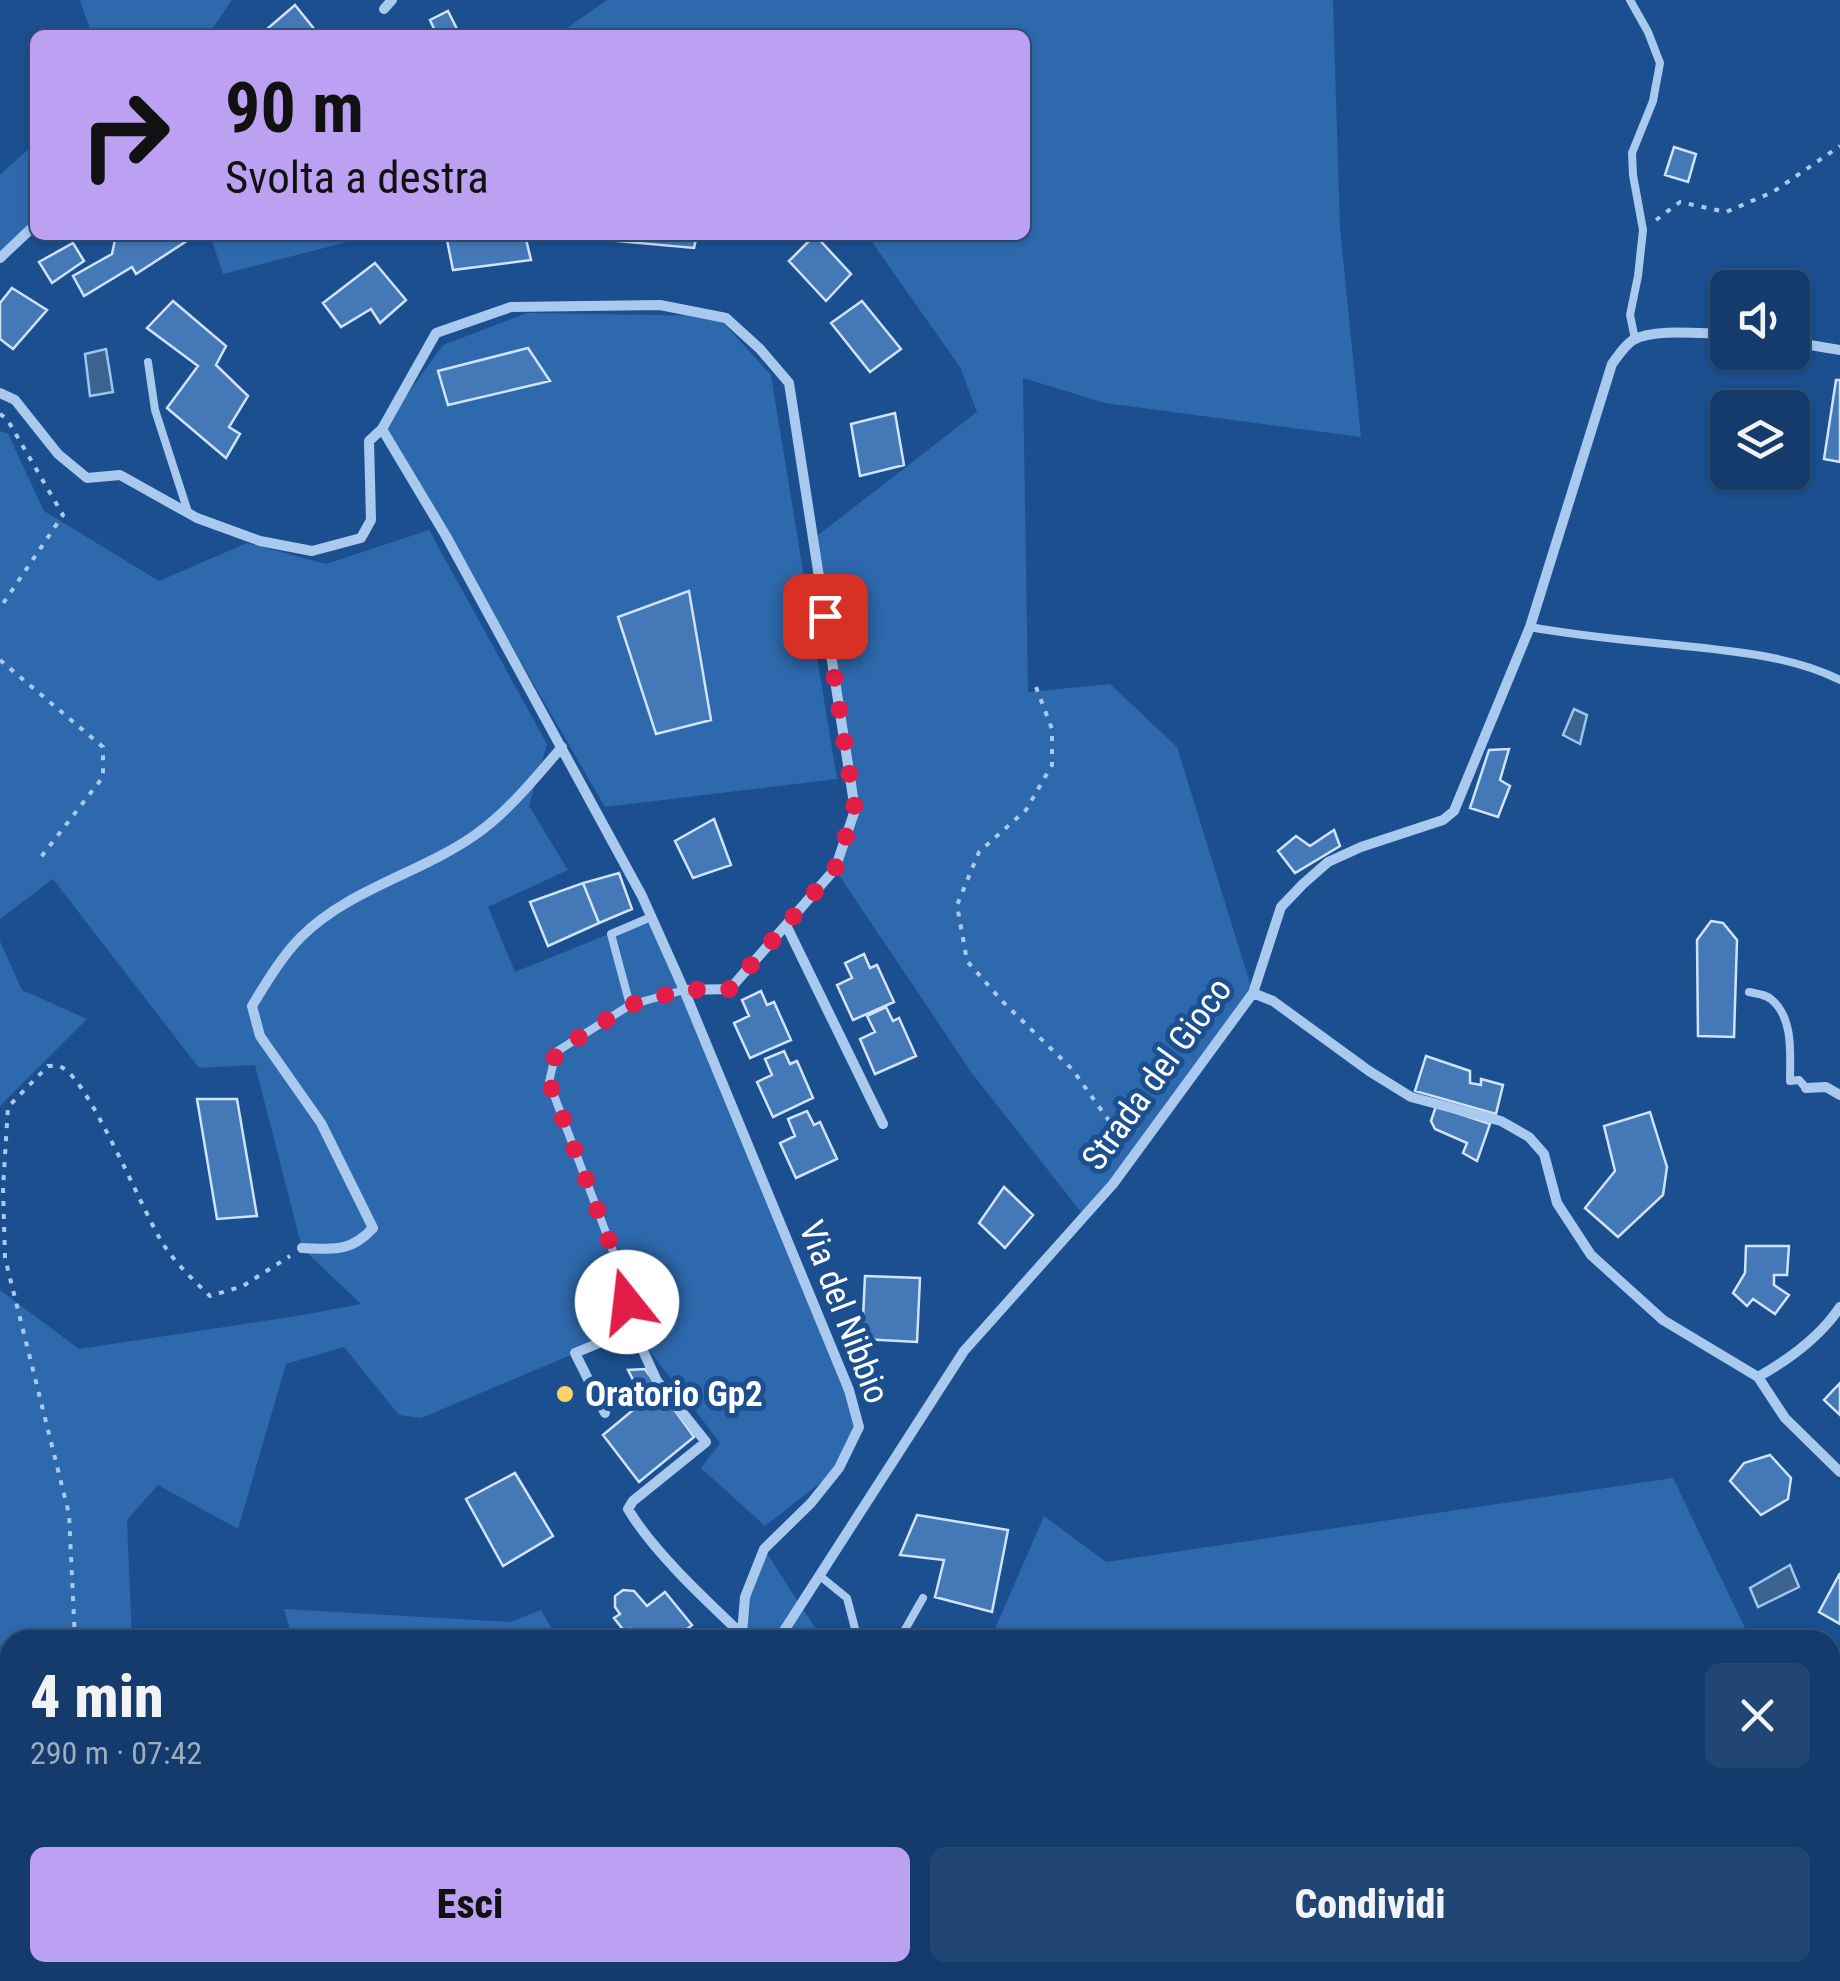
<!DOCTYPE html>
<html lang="it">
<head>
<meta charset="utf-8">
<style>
	body { margin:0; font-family:"Roboto Condensed",sans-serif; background:#214673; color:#f1f3f6; height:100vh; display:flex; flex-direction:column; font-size:38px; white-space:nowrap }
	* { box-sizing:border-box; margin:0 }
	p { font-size:32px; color:#9dadc1 }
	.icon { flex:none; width:55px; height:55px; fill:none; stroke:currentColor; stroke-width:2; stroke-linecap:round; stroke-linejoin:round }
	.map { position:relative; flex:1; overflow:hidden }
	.drawer { position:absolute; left:0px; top:1630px; width:1840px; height:352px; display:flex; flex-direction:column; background:#143b6b; border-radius:30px 30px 0 0; box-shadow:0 2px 8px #0004,0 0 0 2px #33557e }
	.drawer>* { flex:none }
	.banner { position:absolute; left:30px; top:30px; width:1000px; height:210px; border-radius:15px; box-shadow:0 2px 8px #0004,0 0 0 2px #33557e; background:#bca0f2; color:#111; overflow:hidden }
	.fabs { position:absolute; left:1710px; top:270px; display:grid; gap:20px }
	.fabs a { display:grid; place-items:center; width:100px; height:100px; border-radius:15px; background:#143b6b; box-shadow:0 2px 8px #0004,0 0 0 2px #33557e; font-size:50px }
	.pin { position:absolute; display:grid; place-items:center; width:85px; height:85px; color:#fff; margin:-42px; border-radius:20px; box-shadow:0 5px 15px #0006 }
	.me { position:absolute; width:110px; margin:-55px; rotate:344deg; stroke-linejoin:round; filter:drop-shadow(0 0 8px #0008) }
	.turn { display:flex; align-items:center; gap:35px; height:210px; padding:0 30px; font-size:45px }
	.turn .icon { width:130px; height:130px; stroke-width:2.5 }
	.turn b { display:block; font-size:70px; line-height:85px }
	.round { display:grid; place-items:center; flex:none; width:105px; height:105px; border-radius:15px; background:#214673 }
	.headline { display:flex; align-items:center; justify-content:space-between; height:170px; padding:0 30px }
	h1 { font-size:60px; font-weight:800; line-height:75px }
	.button { display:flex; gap:20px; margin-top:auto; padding:20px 30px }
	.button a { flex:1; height:115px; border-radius:15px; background:#bca0f2; color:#111; font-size:40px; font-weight:800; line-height:115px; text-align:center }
	.button a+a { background:#214673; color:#f1f3f6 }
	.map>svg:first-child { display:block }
	.green { fill:#2e69ad }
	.water { fill:#3c6290; stroke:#9cc4f0; stroke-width:2.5 }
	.building { fill:#4478b7; stroke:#cfe3fa; stroke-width:2.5 }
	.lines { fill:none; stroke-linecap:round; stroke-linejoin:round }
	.path { stroke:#a9c9ee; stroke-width:4; stroke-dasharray:5 8; stroke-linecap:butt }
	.lane { stroke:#a9c9ee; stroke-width:8 }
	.street { stroke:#a9c9ee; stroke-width:10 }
	.route { stroke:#e11d48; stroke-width:18; stroke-dasharray:0 32.4 }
	.poi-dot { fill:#ffd166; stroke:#1b4f8f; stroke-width:4 }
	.labels { text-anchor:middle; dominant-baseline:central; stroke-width:10; stroke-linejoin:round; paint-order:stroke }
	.street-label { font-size:35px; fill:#fff; stroke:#1b4f8f }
	.poi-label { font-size:35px; font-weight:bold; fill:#fff; stroke:#1b4f8f; text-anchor:start }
</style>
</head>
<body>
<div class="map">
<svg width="1840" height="1981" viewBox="0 0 1840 1981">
	<rect width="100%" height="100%" fill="#1b4f8f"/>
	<!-- green -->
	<path class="green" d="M80 0H232L208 35H92Z
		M607 0H1333L1340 229 1361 437 1105 403 1023 378 1028 692 1110 684 1177 747 1253 993 1084 1216 971 1072 835 869 855 810 813 539 977 412 960 367 867 235H1025V35H557Z
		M35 143V225L0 258V175Z
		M210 235H374L223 274Z
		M527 313 717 316 771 375 837 779 605 807 384 426 443 345Z
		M0 431 8 434 44 511 159 581 247 543 326 564 429 530 547 744 529 806 568 870 488 907 515 972 651 917 859 1427 839 1468 765 1526 701 1468 720 1443 633 1329 421 1418 399 1415 344 1347 286 1364 238 1529 158 1485 127 1520 132 1640H10V1710L0 1644V1290L79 1349 297 1316 361 1304 302 1248 255 1065 199 1068 53 879 0 919Z
		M0 941 22 990 87 1019 0 1106Z
		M1673 1478 1745 1628 1782 1640H986L991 1638 1044 1516 1106 1562Z
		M764 1549 823 1640H748L742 1634 745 1597Z
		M284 1609 510 1622 541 1610 558 1640H293Z
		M1830 1655 1840 1658V1981H1667L1671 1973 1830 1972Z
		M0 1810 10 1811V1972L544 1973 501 1981H0Z
		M735 1973H1495L1490 1981H736Z"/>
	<!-- water -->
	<path class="water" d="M106 349 113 392 90 396 85 354Z
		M1574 709 1587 715 1580 744 1563 735Z
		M1790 1565 1799 1587 1758 1607 1750 1588Z
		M85 1973H148V1981H87Z"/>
	<!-- building -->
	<path class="building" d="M295 5 319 35H260Z
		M448 11 460 35H437L430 20Z
		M1674 147 1696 154 1688 182 1665 175Z
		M116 235H196L136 274 132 267 84 296 73 276 112 254Z
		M446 235H525L531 260 453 270Z
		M606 235H697L694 248 605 240Z
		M815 235 851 274 826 301 789 261Z
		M73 243 84 261 52 283 39 262Z
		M375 263 406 300 380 323 371 309 341 327 323 303Z
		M12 288 47 310 13 349 0 339V303Z
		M173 301 226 346 216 365 248 396 229 427 240 434 226 458 167 408 198 366 147 328Z
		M862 301 901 349 870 372 831 323Z
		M528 348 550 381 448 405 438 371Z
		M1836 380H1840V462L1824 459Z
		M895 413 904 465 860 476 851 424Z
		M689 591 711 720 656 734 618 617Z
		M1509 749 1500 780 1510 786 1498 817 1470 808 1489 750Z
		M714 819 731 865 693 878 675 841Z
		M1334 830 1340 846 1295 873 1278 851 1296 836 1310 846Z
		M619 873 632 909 599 923 583 883Z
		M583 883 599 923 548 946 530 902Z
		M1711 921 1723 923 1737 940 1734 1037 1698 1036 1697 940Z
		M864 954 870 968 877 965 894 1002 853 1020 837 985 852 978 845 963Z
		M761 991 767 1005 774 1002 791 1040 750 1058 734 1023 749 1016 742 1000Z
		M886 1007 893 1021 899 1018 916 1056 875 1074 860 1039 875 1032 867 1016Z
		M784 1051 790 1064 797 1061 813 1098 773 1117 757 1082 772 1075 765 1059Z
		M1426 1056 1470 1071V1083L1481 1085V1079L1503 1085 1496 1114 1415 1091Z
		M197 1099H237L257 1216 217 1219Z
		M1436 1106 1490 1124 1477 1161 1463 1153 1467 1143 1435 1129 1431 1121Z
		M807 1111 814 1125 820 1122 837 1159 796 1178 780 1143 795 1136 788 1119Z
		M1650 1112 1667 1167 1663 1195 1618 1237 1585 1208 1615 1171 1604 1126Z
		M1004 1187 1033 1215 1005 1248 979 1223Z
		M1746 1246H1789L1787 1275H1774V1285L1789 1295 1775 1314 1753 1299 1747 1306 1733 1293 1745 1273Z
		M865 1276 920 1278 917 1342 862 1339Z
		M645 1369 694 1437 639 1482 603 1435 644 1401 628 1370Z
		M1840 1383V1415L1824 1400Z
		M1770 1455 1791 1478 1788 1499 1761 1515 1730 1481 1744 1463Z
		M515 1473 553 1536 503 1566 466 1499Z
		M917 1515 1008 1530 992 1612 935 1597 944 1560 900 1555Z
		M1840 1573V1624L1819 1612Z
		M623 1590 634 1591 647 1606 665 1592 692 1625 674 1640H639L630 1629 625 1632 614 1618 620 1614 615 1607V1596Z
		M10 1907V1954L4 1908Z
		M1554 1972 1577 1981H1550Z"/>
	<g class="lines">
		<!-- path -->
		<path class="path" d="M1656 220 1680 202 1726 212 1773 192 1840 146
			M0 414 7 419 63 515 0 608
			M0 660 103 747V777L41 857
			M1036 687 1052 729V765L1026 810 979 852 957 905 967 961 1002 1001 1072 1069 1125 1143
			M75 1640 69 1514 5 1258 3 1188 8 1107 48 1066C54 1066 58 1065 63 1068 89 1082 141 1206 159 1237 171 1259 192 1279 210 1296L243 1286 290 1256
			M0 1810 10 1811
			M1319 1972 1325 1981
			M1353 1981 1356 1972"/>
		<!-- lane -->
		<path class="lane" d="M1630 0 1648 32 1660 63 1653 101 1632 153 1633 175 1643 230 1638 276 1630 315 1635 339
			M148 362 155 410 188 512
			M1530 627C1578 636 1626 640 1675 645 1730 651 1790 655 1840 680
			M1749 992C1757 994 1766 994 1772 1000 1794 1019 1790 1055 1790 1081L1799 1080 1806 1088
			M630 1005 611 934 651 917
			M633 1329 622 1275 549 1082 556 1052 630 1005 684 990
			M820 1576 847 1598 858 1640
			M899 1640 923 1598
			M853 1972 884 1981"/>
		<!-- street -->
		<path class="street" d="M384 9 392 0
			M0 258 35 225
			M1792 342 1840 350
			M0 393 15 400 58 454 87 478 120 475 197 518 260 541 312 551 361 538 371 520 369 441 382 429
			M786 925 883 1124
			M684 990 730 989 835 869 855 810 789 383 760 349 726 318 660 305 511 307 436 333 382 429 446 536 642 896 684 990 849 1390 859 1427 839 1468 811 1503 764 1549 745 1597 742 1634
			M1253 993 1273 1001 1369 1071 1411 1097 1501 1121 1529 1137 1544 1154 1557 1203 1591 1255 1663 1320 1758 1377 1785 1418 1840 1472
			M1806 1088 1826 1087 1840 1095
			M302 1248C333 1249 350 1253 373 1228L321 1123 260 1036 252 1006C266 983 282 956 301 937 349 889 421 873 475 835 509 811 535 778 562 747
			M1758 1377C1788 1360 1820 1337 1840 1307
			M605 1413 575 1353 633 1329 657 1381 706 1442 633 1501 628 1509C654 1553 710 1604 748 1640
			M778 1640 964 1351 1113 1184 1253 993 1281 907 1303 884 1328 862 1361 847 1443 820 1454 811 1530 627 1612 364C1618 356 1624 346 1633 340 1655 328 1702 334 1728 334
			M574 1981 621 1972"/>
	</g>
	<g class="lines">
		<!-- route -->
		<path class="route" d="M627 1302 622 1275 549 1082 556 1052 630 1005 684 990 730 989 835 869 855 810 825 616"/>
	</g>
	<!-- markers -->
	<circle class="poi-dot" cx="565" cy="1394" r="10"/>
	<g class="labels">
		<!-- street labels -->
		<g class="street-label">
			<text transform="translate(1157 1074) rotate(-54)">Strada del Gioco</text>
			<text transform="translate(844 1312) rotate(69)">Via del Nibbio</text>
		</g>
		<!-- poi labels -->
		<g class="poi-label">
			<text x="585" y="1394">Oratorio Gp2</text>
		</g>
	</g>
</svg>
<div class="fabs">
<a><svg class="icon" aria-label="sound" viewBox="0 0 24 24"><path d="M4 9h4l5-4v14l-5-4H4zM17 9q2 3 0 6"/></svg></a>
<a><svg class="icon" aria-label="layers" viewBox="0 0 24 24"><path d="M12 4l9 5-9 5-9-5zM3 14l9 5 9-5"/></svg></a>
</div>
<div class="pin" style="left:825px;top:616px;background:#d93025"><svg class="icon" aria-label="arrive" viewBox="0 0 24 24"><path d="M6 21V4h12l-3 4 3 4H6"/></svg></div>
<svg class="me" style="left:627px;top:1302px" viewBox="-20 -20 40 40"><circle r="19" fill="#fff"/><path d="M0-13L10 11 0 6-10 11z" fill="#e11d48"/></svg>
<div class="banner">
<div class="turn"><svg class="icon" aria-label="right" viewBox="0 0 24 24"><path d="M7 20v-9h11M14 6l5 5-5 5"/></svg><div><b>90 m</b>Svolta a destra</div></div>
</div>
<section class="drawer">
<div class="headline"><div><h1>4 min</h1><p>290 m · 07:42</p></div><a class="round"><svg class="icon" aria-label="close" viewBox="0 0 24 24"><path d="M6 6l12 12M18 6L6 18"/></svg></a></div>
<div class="button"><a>Esci</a><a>Condividi</a></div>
</section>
</div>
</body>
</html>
